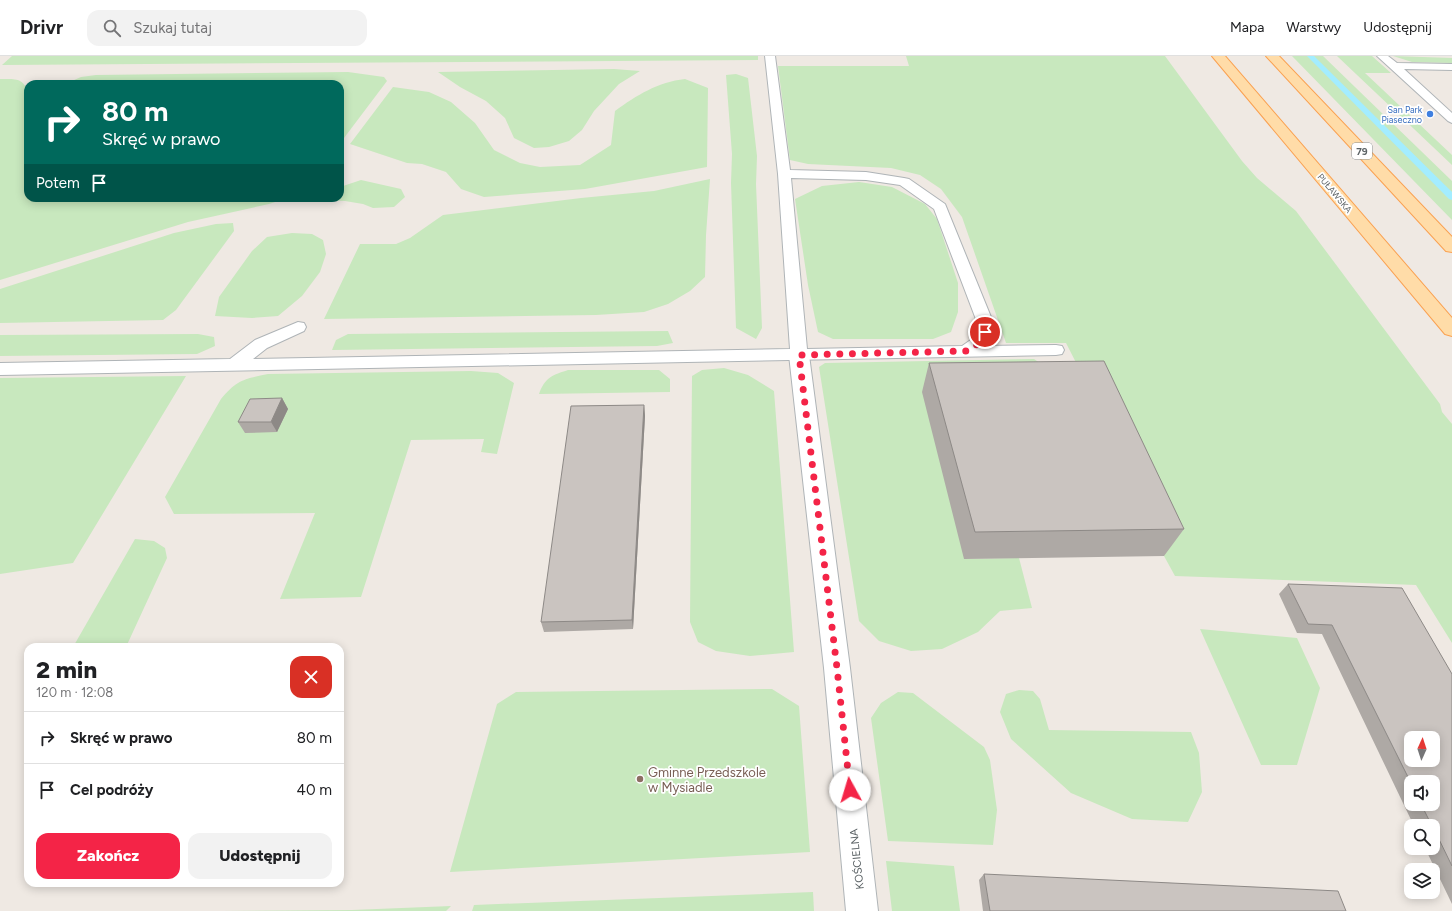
<!DOCTYPE html>
<html lang="pl">
<head>
<meta charset="utf-8">
<style>
	body { margin:0; font-family:Figtree,sans-serif; background:#f2f2f2; color:#202124; height:100vh; display:flex; flex-direction:column; font-size:15px; white-space:nowrap }
	* { box-sizing:border-box; margin:0 }
	p { font-size:13px; color:#757577 }
	.icon { flex:none; width:22px; height:22px; fill:none; stroke:currentColor; stroke-width:2; stroke-linecap:round; stroke-linejoin:round }
	.map { position:relative; flex:1; overflow:hidden }
	.panel { position:absolute; left:24px; top:587px; width:320px; height:244px; display:flex; flex-direction:column; background:#fff; border-radius:12px; box-shadow:0 2px 10px #0003 }
	.panel>* { flex:none }
	.guide { position:absolute; left:24px; top:24px; width:320px; height:122px; border-radius:12px; box-shadow:0 2px 10px #0003; background:#00695c; color:#fff; overflow:hidden }
	.needle { width:26px; rotate:3deg }
	.tools { position:absolute; left:1404px; top:675px; display:grid; gap:8px }
	.tools a { display:grid; place-items:center; width:36px; height:36px; border-radius:8px; background:#fff; box-shadow:0 2px 10px #0003; font-size:20px }
	.pin { position:absolute; display:grid; place-items:center; width:34px; height:34px; color:#fff; margin:-17px; border:2px solid #fff; border-radius:50%; box-shadow:0 1px 4px #0007 }
	.me { position:absolute; width:44px; margin:-22px; rotate:354deg; stroke-linejoin:round; filter:drop-shadow(0 0 3px #0008) }
	.turn { display:flex; align-items:center; gap:14px; height:84px; padding:0 12px; font-size:18px }
	.turn .icon { width:52px; height:52px; stroke-width:2.5 }
	.turn b { display:block; font-size:28px; line-height:34px }
	.then { display:flex; align-items:center; height:38px; padding:0 12px; background:#0003; gap:8px; font-size:15px }
	.round { display:grid; place-items:center; flex:none; width:42px; height:42px; border-radius:12px; background:#f2f2f2 }
	.summary { display:flex; align-items:center; justify-content:space-between; height:68px; padding:0 12px }
	h1 { font-size:24px; font-weight:800; line-height:30px }
	.action { display:flex; gap:8px; margin-top:auto; padding:8px 12px }
	.action a { flex:1; height:46px; border-radius:12px; background:#f42447; color:#fff; font-size:16px; font-weight:800; line-height:46px; text-align:center }
	.action a+a { background:#f2f2f2; color:#202124 }
	ul { padding:0; list-style:none }
	li { display:flex; align-items:center; gap:12px; height:52px; padding:0 12px; border-top:1px solid #e0e0e0 }
	li div { flex:1 }
	li b { display:block; font-size:15px }
	li em { font-style:normal }
	header { display:flex; align-items:center; gap:24px; box-sizing:border-box; height:56px; padding:0 20px; background:#fff; border-bottom:1px solid #e0e0e0 }
	header strong { font-size:19px }
	nav { display:flex; gap:22px; margin-inline-start:auto; font-size:14px }
	.search { width:280px; height:36px; background:#f2f2f2; display:flex; align-items:center; gap:10px; box-sizing:border-box; padding:0 14px; border-radius:12px; color:#757577; font-size:15px }
	.map>svg:first-child { display:block }
	.green { fill:#c8e8be }
	.lines { fill:none; stroke-linecap:round; stroke-linejoin:round }
	.stream { fill:#a3edff; fill-rule:evenodd }
	.lane-casing { stroke:#afb4b7; stroke-width:2 }
	.street-casing { stroke:#afb4b7; stroke-width:2 }
	.primary-casing { stroke:#faa151; stroke-width:2 }
	.lane { fill:#fff; fill-rule:evenodd }
	.street { fill:#fff; fill-rule:evenodd }
	.primary { fill:#ffdca8; fill-rule:evenodd }
	.wall { fill:#aea9a5; fill-rule:evenodd }
	.shaded-wall { fill:#8d8986 }
	.building { fill:#cac4c0; stroke:#8d8986; fill-rule:evenodd }
	.route { stroke:#f42447; stroke-width:7; stroke-dasharray:0 12.6 }
	.shop-dot { fill:#3f7fe0; stroke:#fff; stroke-width:1.5 }
	.education-dot { fill:#8d6e63; stroke:#fff; stroke-width:1.5 }
	.labels { text-anchor:middle; dominant-baseline:central; stroke-width:3.5; stroke-linejoin:round; paint-order:stroke }
	.far-shop-label { font-size:9px; fill:#366cbe; stroke:#fff; text-anchor:end }
	.far-street-label { font-size:9px; fill:#5b6265; stroke:#fff }
	.shield { fill:#fff; stroke:#8c9193; stroke-width:1 }
	.shield-label { font-size:10px; font-weight:bold; fill:#5b6265 }
	.street-label { font-size:11px; fill:#5b6265; stroke:#fff }
	.near-education-label { font-size:13px; fill:#785e54; stroke:#fff; text-anchor:start }
</style>
</head>
<body>
<header>
<strong>Drivr</strong>
<div class="search"><svg class="icon" aria-label="search" viewBox="0 0 24 24"><circle cx="10" cy="10" r="6"/><path d="M15 15l6 6"/></svg>Szukaj tutaj</div>
<nav><a>Mapa</a><a>Warstwy</a><a>Udostępnij</a></nav>
</header>
<div class="map">
<svg width="1452" height="855" viewBox="0 0 1452 855">
	<rect width="100%" height="100%" fill="#efe9e3"/>
	<!-- green -->
	<path class="green" d="M12 0H758V4L2 9Z
		M906 0H1165L1242 105 1257 122 1296 155 1440 348 1442 356 1452 368V587L1416 529 1175 520 1164 500 1090 334 1066 287H1006L962 161 941 133 920 119 891 112 808 108 790 104 778 10H909Z
		M1292 0H1323L1452 125V164Z
		M1337 0H1372L1391 17H1365L1452 99V109Z
		M1393 0 1452 2V7L1412 6Z
		M614 13 640 15 619 28 594 55 582 74 569 85 549 91 534 92 514 82 505 62 486 45 460 31 438 16Z
		M348 16 384 21 387 25 341 86 340 28H65L81 21 96 19Z
		M736 18 748 22 757 100 756 128 762 272 756 283 736 272 731 127 732 98 726 19Z
		M0 23C14 23 24 21 28 37V142H287L269 148 188 166 0 224Z
		M685 23 708 32 707 111 585 133 484 141 461 133 446 116 422 108 407 107 350 88 393 31 429 36 451 46 475 67 494 94 520 107 540 111 580 109 611 89 615 55C637 39 658 26 685 23Z
		M710 123 706 179 705 221 690 235 668 248 644 256 596 259 324 263 360 188H396L410 182 443 159 581 142 654 135Z
		M361 124 401 133 405 141 394 151 373 152 363 148 345 145 316 144 319 142H340V131Z
		M859 126 892 131 925 148 937 163 958 227V256L951 276 933 283H833L818 276 808 229 795 143 822 130Z
		M233 167 234 175 176 254 163 264 0 267V233L174 177 216 168Z
		M292 177 312 178 323 184 326 198 320 216 302 240 278 260 252 262 215 260 219 241 252 195 267 181Z
		M668 275 673 287 657 290 332 294 336 284 348 278Z
		M198 278 214 281 215 290 197 298 0 300V279Z
		M1034 303 1046 311 964 503 1019 502 1032 552 1000 555 978 576 942 593 911 595 879 585 859 565 819 311 825 307Z
		M724 312 748 319 774 335 794 596 750 600 716 595 698 586 690 566 692 320 702 314Z
		M568 314H659L670 323V336L539 338C545 321 553 319 568 314Z
		M471 315 498 317 514 327 497 398 481 396 484 383 411 384 361 541 280 543 315 457 174 458 165 441 221 343C237 324 244 323 268 318Z
		M186 320 73 507 0 518V322Z
		M135 483 154 485 165 492 167 502 126 591H73Z
		M1200 573 1297 582 1320 632 1297 709H1261Z
		M772 633 799 650 810 796 450 816 497 648 516 636Z
		M1019 634 1033 635 1040 643 1049 674 1191 676 1199 697 1202 736 1188 766 1132 763 1071 737 1011 683 1000 656 1006 638Z
		M898 636 913 637 984 691 990 704 997 754 993 789 888 785 871 662 881 647Z
		M886 805 954 810 960 855H892Z
		M813 836 814 855H472L474 849Z
		M451 850 446 855H221L352 854Z"/>
	<g class="lines">
		<!-- stream -->
		<path class="stream" d="M1307 0H1314L1452 136V144L1449 143Z"/>
		<defs>
			<path id="lane" d="M765 0H775L790 114 866 116 904 122 909 123 945 148 993 266 991 281 985 290 1056 289 1062 290 1064 294 1062 298 1056 299 0 319V307L230 303 255 284 298 266 304 267 306 271 304 275 267 292 253 303 790 293 778 118ZM791 122 866 124 900 129 934 153 977 266 975 281 962 290 807 293Z
				M1377 0H1388L1397 7 1452 8V14L1404 13 1452 57V67L1448 65Z"/>
			<path id="street" d="M799 293 806 295 809 299 850 612 878 855H846L824 612 789 299 792 295Z"/>
			<path id="primary" d="M1212 0H1225L1452 262V280L1445 278Z
				M1266 0H1279L1452 181V196L1446 195Z"/>
		</defs>
		<!-- lane casing -->
		<use href="#lane" class="lane-casing"/>
		<!-- street casing -->
		<use href="#street" class="street-casing"/>
		<!-- primary casing -->
		<use href="#primary" class="primary-casing"/>
		<!-- lane -->
		<use href="#lane" class="lane"/>
		<!-- street -->
		<use href="#street" class="street"/>
		<!-- primary -->
		<use href="#primary" class="primary"/>
	</g>
	<!-- wall -->
	<path class="wall" d="M929 307 1184 473 1164 500 964 503 922 336Z
		M282 342 288 353 277 376 245 377 238 366Z
		M644 349 645 360 633 573 544 576 541 566Z
		M1288 528 1452 618V848L1425 792H1433V770H1414L1322 578 1297 577 1279 538ZM1411 726 1433 748H1411Z
		M984 818 1346 855H983L979 824Z"/>
	<!-- shaded-wall -->
	<path class="shaded-wall" d="M282 342 288 353 277 376 271 366Z
		M644 349 645 360 633 573 632 564Z"/>
	<!-- building -->
	<path class="building" d="M1104 305 1184 473 975 476 929 307Z
		M282 342 271 366H238L250 343Z
		M644 349 632 564 541 566 571 350Z
		M1288 528 1402 532 1452 618V810L1433 771V770H1432L1421 748H1433V726H1411V727L1332 569 1308 568ZM1411 682H1433V704H1411Z
		M984 818 1338 835 1346 855H990Z"/>
	<g class="lines">
		<!-- route -->
		<path class="route" d="M850 734 837 612 799 299 966 295 981 286 985 276"/>
	</g>
	<!-- markers -->
	<circle class="shop-dot" cx="1430" cy="58" r="4"/>
	<circle class="education-dot" cx="640" cy="723" r="4"/>
	<g class="labels">
		<!-- far-shop labels -->
		<g class="far-shop-label">
			<text x="1422" y="53">San Park<tspan x="1422" dy="10">Piaseczno</tspan></text>
		</g>
		<!-- far-street labels -->
		<g class="far-street-label">
			<text transform="translate(1335 137) rotate(50)">PUŁAWSKA</text>
		</g>
		<!-- shield labels -->
		<rect class="shield" x="1352" y="87" width="20" height="16" rx="3"/>
		<g class="shield-label">
			<text x="1362" y="95">79</text>
		</g>
		<!-- street labels -->
		<g class="street-label">
			<text transform="translate(857 803) rotate(-96)">KOŚCIELNA</text>
		</g>
		<!-- near-education labels -->
		<g class="near-education-label">
			<text x="648" y="716">Gminne Przedszkole<tspan x="648" dy="15">w Mysiadle</tspan></text>
		</g>
	</g>
</svg>
<div class="tools">
<a><svg class="needle" viewBox="-14 -14 28 28"><path d="M0-13l5 13h-10z" fill="#e53935"/><path d="M0 13l5-13h-10z" fill="#757577"/></svg></a>
<a><svg class="icon" aria-label="sound" viewBox="0 0 24 24"><path d="M4 9h4l5-4v14l-5-4H4zM17 9q2 3 0 6"/></svg></a>
<a><svg class="icon" aria-label="search" viewBox="0 0 24 24"><circle cx="10" cy="10" r="6"/><path d="M15 15l6 6"/></svg></a>
<a><svg class="icon" aria-label="layers" viewBox="0 0 24 24"><path d="M12 4l9 5-9 5-9-5zM3 14l9 5 9-5"/></svg></a>
</div>
<div class="pin" style="left:985px;top:276px;background:#d93025"><svg class="icon" aria-label="arrive" viewBox="0 0 24 24"><path d="M6 21V4h12l-3 4 3 4H6"/></svg></div>
<svg class="me" style="left:850px;top:734px" viewBox="-20 -20 40 40"><circle r="19" fill="#fff"/><path d="M0-13L10 11 0 6-10 11z" fill="#f42447"/></svg>
<div class="guide">
<div class="turn"><svg class="icon" aria-label="right" viewBox="0 0 24 24"><path d="M7 20v-9h11M14 6l5 5-5 5"/></svg><div><b>80 m</b>Skręć w prawo</div></div>
<div class="then">Potem<svg class="icon" aria-label="arrive" viewBox="0 0 24 24"><path d="M6 21V4h12l-3 4 3 4H6"/></svg></div>
</div>
<section class="panel">
<div class="summary"><div><h1>2 min</h1><p>120 m · 12:08</p></div><a class="round" style="background:#d93025;color:#fff"><svg class="icon" aria-label="close" viewBox="0 0 24 24"><path d="M6 6l12 12M18 6L6 18"/></svg></a></div>
<ul>
<li><svg class="icon" aria-label="right" viewBox="0 0 24 24"><path d="M7 20v-9h11M14 6l5 5-5 5"/></svg><div><b>Skręć w prawo</b></div><em>80 m</em></li>
<li><svg class="icon" aria-label="arrive" viewBox="0 0 24 24"><path d="M6 21V4h12l-3 4 3 4H6"/></svg><div><b>Cel podróży</b></div><em>40 m</em></li>
</ul>
<div class="action"><a>Zakończ</a><a>Udostępnij</a></div>
</section>
</div>
</body>
</html>
